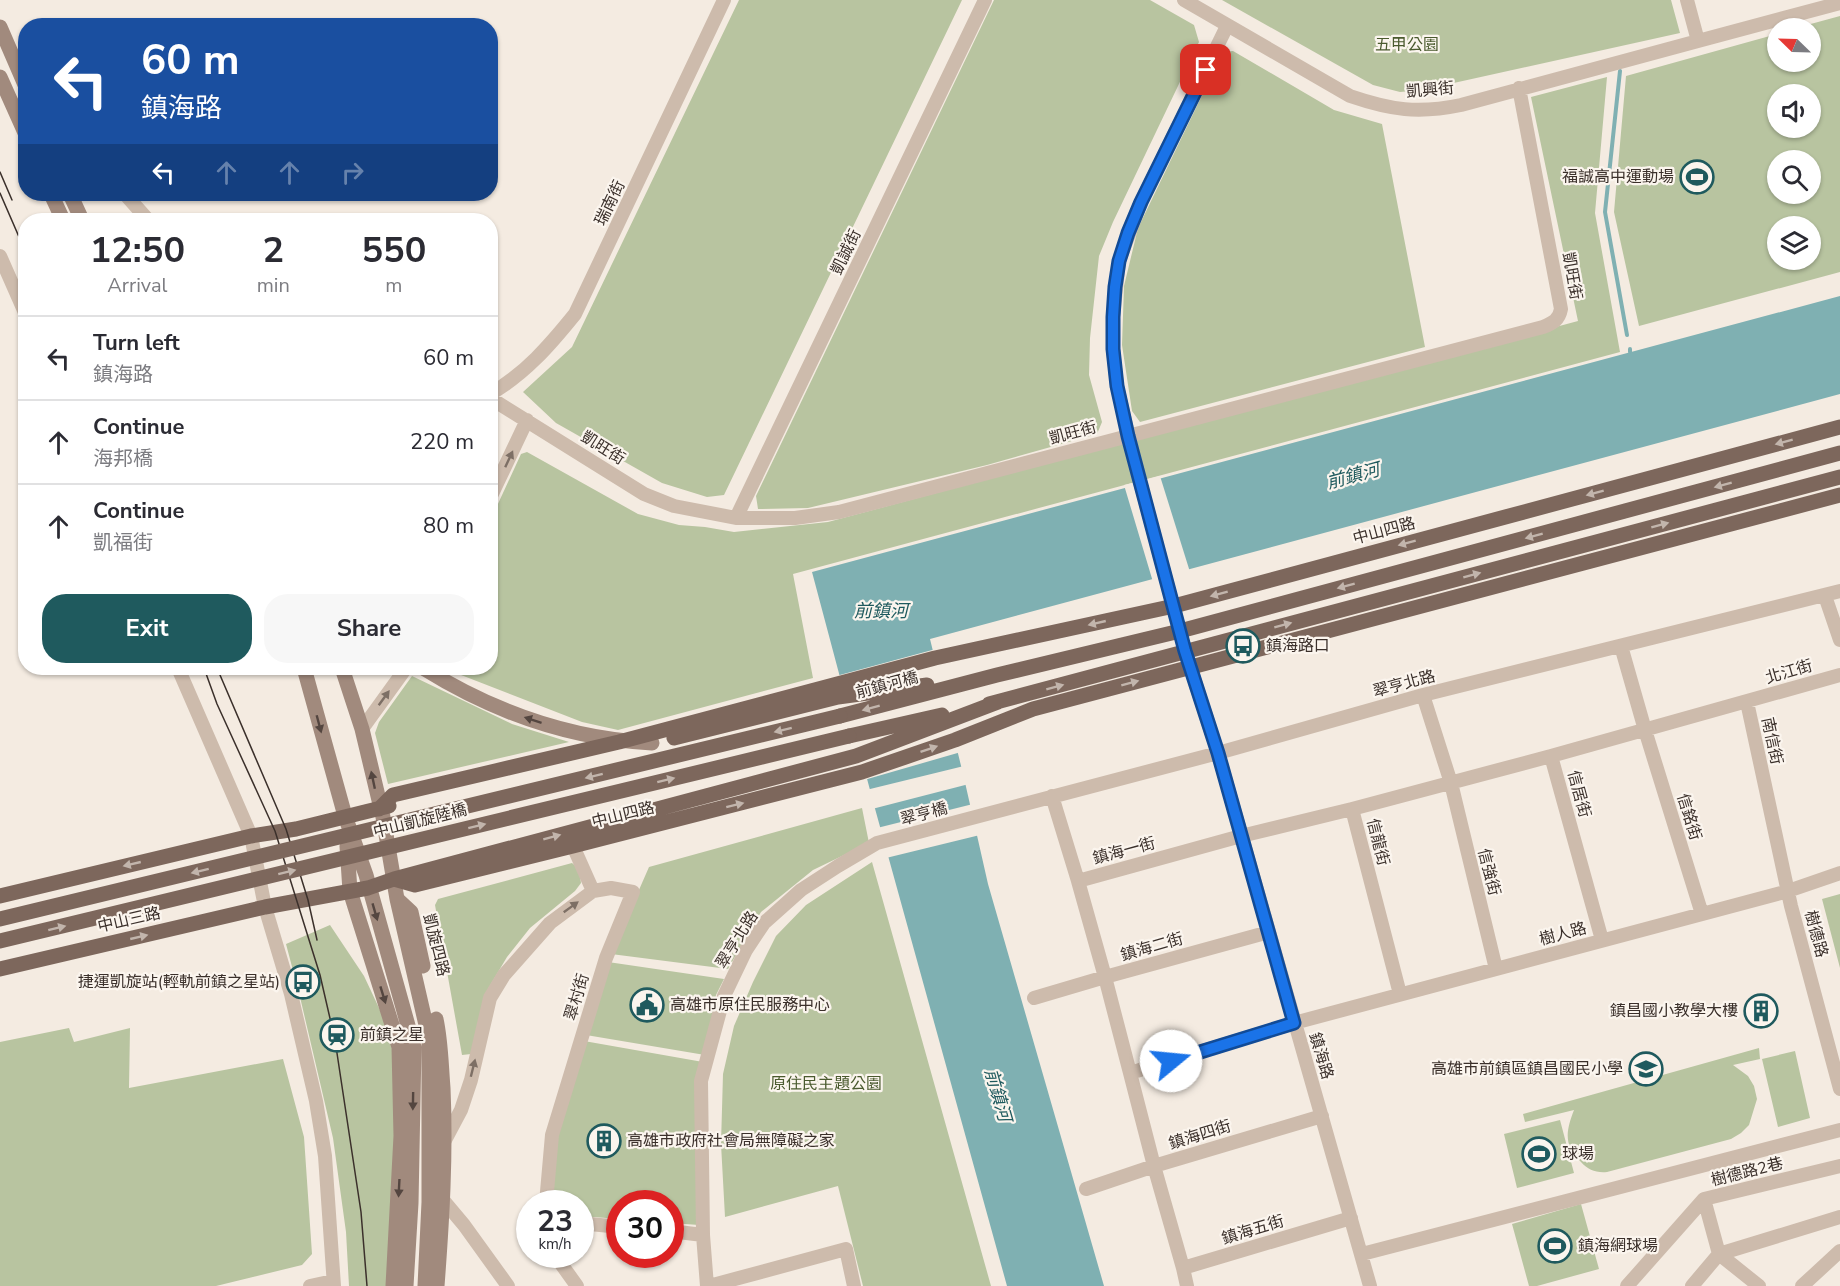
<!DOCTYPE html>
<html lang="en">
<head>
<meta charset="utf-8">
<style>
	body { margin:0; font-family:"Nunito Sans","Noto Sans TC",sans-serif; background:#f7f7f7; color:#2b2b33; height:100vh; display:flex; flex-direction:column; font-size:22px; white-space:nowrap }
	* { box-sizing:border-box; margin:0 }
	p { font-size:20px; color:#7c7c81 }
	.icon { flex:none; width:33px; height:33px; fill:none; stroke:currentColor; stroke-width:2; stroke-linecap:round; stroke-linejoin:round }
	.map { position:relative; flex:1; overflow:hidden }
	.panel { position:absolute; left:18px; top:213px; width:480px; height:462px; display:flex; flex-direction:column; background:#fff; border-radius:24px; box-shadow:0 2px 4px #0004 }
	.panel>* { flex:none }
	.hud { position:absolute; left:18px; top:18px; width:480px; height:183px; border-radius:24px; box-shadow:0 2px 4px #0004; background:#1a4fa0; color:#fff; overflow:hidden }
	.needle { width:39px; rotate:293deg }
	.controls { position:absolute; left:1767px; top:18px; display:grid; gap:12px }
	.controls a { display:grid; place-items:center; width:54px; height:54px; border-radius:50%; background:#fff; box-shadow:0 2px 4px #0004; font-size:30px }
	.speed { position:absolute; left:516px; top:1190px; display:flex; gap:12px; font-size:30px; font-weight:700; text-align:center }
	.speed>* { display:grid; place-content:center; width:78px; height:78px; border-radius:50%; background:#fff; box-shadow:0 2px 4px #0004; line-height:1 }
	.speed small { font-size:15px; font-weight:400 }
	.speed .limit { border:9px solid #d22; background:#fff; color:#111 }
	.pin { position:absolute; display:grid; place-items:center; width:51px; height:51px; color:#fff; margin:-26px; border-radius:12px; box-shadow:0 3px 9px #0006 }
	.me { position:absolute; width:66px; margin:-33px; rotate:73deg; stroke-linejoin:round; filter:drop-shadow(0 0 4px #0008) }
	.turn { display:flex; align-items:center; gap:21px; height:126px; padding:0 24px; font-size:27px }
	.turn .icon { width:78px; height:78px; stroke-width:2.5 }
	.turn b { display:block; font-size:42px; line-height:51px }
	.lanes { display:flex; align-items:center; height:57px; padding:0 24px; background:#0003; justify-content:center; gap:30px; direction:ltr }
	.lanes .off { opacity:.35 }
	.eta { display:flex; justify-content:space-evenly; align-items:center; height:102px; text-align:center }
	.eta b { font-size:36px; font-weight:700; line-height:42px }
	.action { display:flex; gap:12px; margin-top:auto; padding:12px 24px }
	.action a { flex:1; height:69px; border-radius:24px; background:#1f5a5e; color:#fff; font-size:24px; font-weight:700; line-height:69px; text-align:center }
	.action a+a { background:#f7f7f7; color:#2b2b33 }
	ul { padding:0; list-style:none }
	li { display:flex; align-items:center; gap:18px; height:84px; padding:0 24px; border-top:2px solid #e1e1e2 }
	li div { flex:1 }
	li b { display:block; font-size:22px }
	li em { font-style:normal }
	.map>svg:first-child { display:block }
	.green { fill:#b8c4a0; fill-rule:evenodd }
	.water { fill:#7fb0b2 }
	.pier { fill:#f4ebe1 }
	.lines { fill:none; stroke-linecap:round; stroke-linejoin:round }
	.stream { stroke:#7fb0b2; stroke-width:4 }
	.street { stroke:#cdbbac; stroke-width:14 }
	.secondary { stroke:#a18a7d; stroke-width:15 }
	.primary { stroke:#7d675c; stroke-width:15 }
	.tram { stroke:#3b302b; stroke-width:1.5 }
	.primary-bridge { stroke:#7d675c; stroke-width:15 }
	.oneway { fill:#c2b5ac }
	.oneway2 { fill:#7d6f65 }
	.oneway3 { fill:#544640 }
	.route-casing { stroke:#114b97; stroke-width:15 }
	.route { stroke:#1a73e8; stroke-width:10 }
	.labels { text-anchor:middle; dominant-baseline:central; stroke-width:4.5; stroke-linejoin:round; paint-order:stroke }
	.park-label { font-size:16px; fill:#4a5a2e; stroke:#fbf5ee }
	.street-label { font-size:16px; fill:#3b302b; stroke:#fbf5ee }
	.poi-label { font-size:16px; fill:#3b302b; stroke:#fbf5ee; text-anchor:start }
	.water-label { font-size:18px; font-style:italic; fill:#1f5a5e; stroke:#fbf5ee }
</style>
</head>
<body>
<div class="map">
<svg width="1840" height="1286" viewBox="0 0 1840 1286">
	<rect width="100%" height="100%" fill="#f4ebe1"/>
	<!-- green -->
	<path class="green" d="M739 0H962L724 495 707 497 662 483 556 423 523 392 572 347Z
		M994 0H1150L1194 25 1199 42 1113 222 1099 256 1090 338 1089 375 1102 422 1097 434 987 465 808 508 758 509 756 496Z
		M1222 0H1671L1680 33 1422 90 1400 92 1373 85Z
		M1840 16V272L1639 326 1614 212 1626 76 1777 34 1778 62H1810V28H1796ZM1778 94H1810V128H1778ZM1778 160H1810V194H1778ZM1778 226H1810V260H1778Z
		M1233 51 1334 110 1382 124 1425 347 1140 422 1132 411 1122 345 1124 286 1138 228 1223 52Z
		M1607 77 1595 213 1620 352 793 574 813 678 618 730 582 722 443 668H490L491 519 521 454 527 452 638 514 679 525 705 527 734 532 828 522 1578 321 1531 97Z
		M412 676 512 724 569 742 388 784 375 733 379 722Z
		M862 808 869 843 813 870 761 912 728 969 611 954 649 867Z
		M872 862 991 1286H863L838 1186 725 1217 721 1144 723 1074 734 1026 753 982 776 936 806 905Z
		M572 863 579 869 581 883 575 891 530 928 507 957 488 989 471 1054 462 1055 437 916 435 905 438 899Z
		M1840 894V968L1822 899Z
		M330 925 364 976 387 1025 393 1049 395 1135 389 1286H349L346 1232 333 1138 300 997 286 944Z
		M608 962 724 979 716 995 705 1055 586 1035Z
		M69 1028 74 1042 130 1028 129 1088 283 1059 304 1137 312 1254 302 1265 216 1286H0V1042Z
		M584 1041 703 1062 699 1225 671 1223 670 1203H620L619 1219 581 1216 580 1203H553L556 1135Z
		M1759 1048 1760 1059 1733 1065 1748 1076 1754 1086 1757 1099 1749 1125 1741 1133 1731 1139 1607 1172C1596 1173 1588 1170 1581 1162 1563 1145 1566 1131 1574 1110L1525 1122 1523 1114Z
		M1795 1051 1810 1118 1778 1127 1762 1059Z
		M1560 1120 1574 1173 1517 1188 1504 1134Z
		M1581 1204 1599 1269 1537 1286H1529L1512 1224Z"/>
	<!-- water -->
	<path class="water" d="M1840 296V394L930 639 964 778 988 884 1104 1286H1007L874 805 812 572Z"/>
	<!-- pier -->
	<path class="pier" d="M1160 476 1190 572 1153 582 1124 485Z
		M936 649 961 752 864 780 836 676Z
		M964 766 969 784 872 809 866 790Z
		M973 804 980 835 886 858 877 828Z"/>
	<g class="lines">
		<!-- stream -->
		<path class="stream" d="M1620 71 1605 212 1627 335
			M1630 349V352"/>
		<!-- street -->
		<path class="street" d="M1184 0 1350 96C1391 110 1418 114 1461 105L1698 41
			M1687 0 1698 41 1840 3
			M1227 26 1141 202 1119 261 1113 317V349L1117 386 1133 455 1185 651 1218 753 1370 1286
			M125 194 148 220
			M0 256 26 315
			M490 394C525 374 550 345 575 314L724 0
			M490 398 644 494 674 506 736 518H795L839 512 1543 327C1553 323 1559 320 1561 309L1519 88
			M490 498 527 420
			M736 518 985 0
			M1825 596 1840 640
			M1621 646 1645 730 1702 914
			M178 668 251 836 265 907 291 994 316 1101 325 1156 334 1286
			M1423 695 1451 783 1496 969
			M1747 702 1791 906 1840 1089
			M362 729 406 668
			M1551 756 1602 940
			M1052 796 1078 881
			M1352 809 1400 994
			M1034 998 1105 977 1078 881 1241 836 1352 809 1551 756 1840 675
			M1130 1073 1105 977 1269 932
			M444 1142 461 1110 471 1080 490 998 504 975 550 923 593 891
			M1086 1189 1154 1166 1130 1073 1294 1023 1788 891 1840 873
			M1704 1199 1719 1254 1759 1286
			M443 1200 464 1225 508 1286
			M546 1203 552 1135 606 958 633 892 611 888 593 891 573 846
			M580 1223 620 1227
			M670 1231 703 1235
			M554 1254 577 1286
			M1362 1254 1840 1130
			M1183 1268 1154 1166 1322 1116
			M310 1286 333 1281
			M707 1286 703 1235 701 1081 724 996 746 950 764 923 801 890 838 866 877 843 1218 753 1423 695 1840 591
			M709 1286 846 1249 854 1286
			M1187 1286 1183 1268 1351 1218
			M1627 1286 1704 1199 1840 1166
			M1692 1286 1719 1254 1840 1217
			M1802 1286 1840 1251"/>
		<!-- secondary -->
		<path class="secondary" d="M0 27 26 87
			M0 77 26 135
			M51 194 63 220
			M70 194 82 220
			M304 668 345 816 366 875 414 1047 411 1203 406 1286
			M342 668 362 729 383 817 397 899 429 1038V1202L425 1286
			M423 668C492 711 570 739 652 743
			M347 846 350 891 399 1047 401 1136 393 1286
			M397 899 411 912 423 966
			M436 1019C441 1042 441 1064 443 1088 446 1154 442 1220 437 1286"/>
		<!-- primary -->
		<path class="primary" d="M989 704 1840 477
			M840 716 997 675 1180 631 1840 453
			M849 736 942 715
			M674 738 838 697 927 685
			M379 809 393 795 619 742 935 658 1174 606 1840 427
			M394 879 415 885 573 846 862 772 955 740 1033 709 1840 495
			M0 896 251 836 296 829 389 806
			M0 969 265 907 368 888 394 879 856 756 998 702"/>
		<!-- tram -->
		<path class="tram" d="M0 172 12 200
			M0 193 26 253
			M204 668 217 704 275 831 320 975 335 1040 361 1212 367 1286
			M217 668 286 829 308 900 317 940"/>
		<!-- primary-bridge -->
		<path class="primary-bridge" d="M0 919 840 716
			M0 941 849 736"/>
	</g>
	<!-- one-way arrows -->
	<defs><path id="oneway-solid" d="M-6-.8H1V-3.2L6.5 0L1 3.2V.8H-6Z" transform="scale(1.5)"/></defs>
	<g class="oneway">
		<use href="#oneway-solid" transform="translate(1784 442) rotate(165)"/>
		<use href="#oneway-solid" transform="translate(1723 485) rotate(165)"/>
		<use href="#oneway-solid" transform="translate(1595 493) rotate(165)"/>
		<use href="#oneway-solid" transform="translate(1660 525) rotate(-15)"/>
		<use href="#oneway-solid" transform="translate(1534 536) rotate(165)"/>
		<use href="#oneway-solid" transform="translate(1407 543) rotate(165)"/>
		<use href="#oneway-solid" transform="translate(1472 575) rotate(-15)"/>
		<use href="#oneway-solid" transform="translate(1346 586) rotate(165)"/>
		<use href="#oneway-solid" transform="translate(1219 594) rotate(165)"/>
		<use href="#oneway-solid" transform="translate(1097 623) rotate(167)"/>
		<use href="#oneway-solid" transform="translate(1283 625) rotate(-15)"/>
		<use href="#oneway-solid" transform="translate(1130 683) rotate(-15)"/>
		<use href="#oneway-solid" transform="translate(1055 687) rotate(-15)"/>
		<use href="#oneway-solid" transform="translate(871 708) rotate(165)"/>
		<use href="#oneway-solid" transform="translate(783 730) rotate(166)"/>
		<use href="#oneway-solid" transform="translate(929 749) rotate(-19)"/>
		<use href="#oneway-solid" transform="translate(594 776) rotate(166)"/>
		<use href="#oneway-solid" transform="translate(666 780) rotate(-14)"/>
		<use href="#oneway-solid" transform="translate(735 805) rotate(-14)"/>
		<use href="#oneway-solid" transform="translate(477 826) rotate(-14)"/>
		<use href="#oneway-solid" transform="translate(552 837) rotate(-15)"/>
		<use href="#oneway-solid" transform="translate(132 864) rotate(167)"/>
		<use href="#oneway-solid" transform="translate(200 871) rotate(166)"/>
		<use href="#oneway-solid" transform="translate(287 872) rotate(-14)"/>
		<use href="#oneway-solid" transform="translate(57 928) rotate(-14)"/>
		<use href="#oneway-solid" transform="translate(139 937) rotate(-13)"/>
	</g>
	<g class="oneway2">
		<use href="#oneway-solid" transform="translate(509 459) rotate(-65)"/>
		<use href="#oneway-solid" transform="translate(384 698) rotate(-54)"/>
		<use href="#oneway-solid" transform="translate(571 907) rotate(-36)"/>
		<use href="#oneway-solid" transform="translate(473 1068) rotate(-76)"/>
	</g>
	<g class="oneway3">
		<use href="#oneway-solid" transform="translate(533 720) rotate(-162)"/>
		<use href="#oneway-solid" transform="translate(319 724) rotate(75)"/>
		<use href="#oneway-solid" transform="translate(373 780) rotate(-102)"/>
		<use href="#oneway-solid" transform="translate(375 912) rotate(74)"/>
		<use href="#oneway-solid" transform="translate(383 995) rotate(73)"/>
		<use href="#oneway-solid" transform="translate(413 1101) rotate(91)"/>
		<use href="#oneway-solid" transform="translate(399 1188) rotate(93)"/>
	</g>
	<g class="lines">
		<defs>
			<path id="route" d="M1171 1061 1294 1023 1218 753 1185 651 1128 436 1117 386 1113 349V317L1115 287 1119 261 1128 233 1141 202 1206 70"/>
		</defs>
		<!-- route casing -->
		<use href="#route" class="route-casing"/>
		<!-- route -->
		<use href="#route" class="route"/>
	</g>
	<!-- icons -->
	<defs>
		<symbol id="stadium-ring" viewBox="-11 -11 22 22"><circle r="9.5" fill="#fbf5ee" stroke="#1f5a5e" stroke-width="1.5"/><path d="M0-5a6.5 5 0 1 0 0 10a6.5 5 0 1 0 0-10ZM-3.5-1.8h7v3.6h-7Z" fill="#1f5a5e"/></symbol>
		<symbol id="bus-ring" viewBox="-11 -11 22 22"><circle r="9.5" fill="#fbf5ee" stroke="#1f5a5e" stroke-width="1.5"/><path d="M-5-6H5V4H4V6H2V4H-2V6H-4V4H-5ZM-3.5-4V0h7V-4ZM-3.5 1.2v1.5H-2V1.2ZM2 1.2v1.5H3.5V1.2Z" fill="#1f5a5e"/></symbol>
		<symbol id="civic-ring" viewBox="-11 -11 22 22"><circle r="9.5" fill="#fbf5ee" stroke="#1f5a5e" stroke-width="1.5"/><path d="M-.6-6.5H3V-4.5H.6V-3L4-1V1h2V6H-6V1h2V-1L-.6-3ZM-1.2 2.5V6h2.4V2.5Z" fill="#1f5a5e"/></symbol>
		<symbol id="building-ring" viewBox="-11 -11 22 22"><circle r="9.5" fill="#fbf5ee" stroke="#1f5a5e" stroke-width="1.5"/><path d="M-4-6H4V6H1V3H-1V6H-4ZM-2.5-4.3h1.7v1.8h-1.7ZM.8-4.3h1.7v1.8H.8ZM-2.5-1h1.7V.8h-1.7ZM.8-1h1.7V.8H.8Z" fill="#1f5a5e"/></symbol>
		<symbol id="station-ring" viewBox="-11 -11 22 22"><circle r="9.5" fill="#fbf5ee" stroke="#1f5a5e" stroke-width="1.5"/><path d="M-3-6H3Q5-6 5-4V2Q5 4 3 4L4.5 6H3L1.5 4h-3L-3 6H-4.5L-3 4Q-5 4-5 2V-4Q-5-6-3-6ZM-3.5-4v3h7v-3ZM-3.5 1v1.5H-2V1ZM2 1v1.5H3.5V1Z" fill="#1f5a5e"/></symbol>
		<symbol id="school-ring" viewBox="-11 -11 22 22"><circle r="9.5" fill="#fbf5ee" stroke="#1f5a5e" stroke-width="1.5"/><path d="M0-5L7-2L0 1L-7-2ZM-4 1L0 2.5L4 1V4Q0 6-4 4Z" fill="#1f5a5e"/></symbol>
	</defs>
	<g fill-rule="evenodd">
		<use href="#stadium-ring" x="1678" y="158" width="38" height="38"/>
		<use href="#bus-ring" x="1224" y="627" width="38" height="38"/>
		<use href="#bus-ring" x="284" y="963" width="38" height="38"/>
		<use href="#civic-ring" x="628" y="986" width="38" height="38"/>
		<use href="#building-ring" x="1742" y="992" width="38" height="38"/>
		<use href="#station-ring" x="318" y="1016" width="38" height="38"/>
		<use href="#school-ring" x="1627" y="1050" width="38" height="38"/>
		<use href="#building-ring" x="585" y="1122" width="38" height="38"/>
		<use href="#stadium-ring" x="1520" y="1135" width="38" height="38"/>
		<use href="#stadium-ring" x="1536" y="1227" width="38" height="38"/>
	</g>
	<g class="labels">
		<!-- park labels -->
		<g class="park-label">
			<text x="1407" y="45">五甲公園</text>
			<text x="826" y="1084">原住民主題公園</text>
		</g>
		<!-- street labels -->
		<g class="street-label">
			<text transform="translate(1430 90) rotate(-5)">凱興街</text>
			<text transform="translate(610 203) rotate(-64)">瑞南街</text>
			<text transform="translate(846 252) rotate(-64)">凱誠街</text>
			<text transform="translate(1572 276) rotate(80)">凱旺街</text>
			<text transform="translate(1073 433) rotate(-15)">凱旺街</text>
			<text transform="translate(603 448) rotate(32)">凱旺街</text>
			<text transform="translate(1384 531) rotate(-15)">中山四路</text>
			<text transform="translate(1789 672) rotate(-16)">北江街</text>
			<text transform="translate(1404 684) rotate(-15)">翠亨北路</text>
			<text transform="translate(887 685) rotate(-15)">前鎮河橋</text>
			<text transform="translate(1772 741) rotate(78)">南信街</text>
			<text transform="translate(1579 794) rotate(75)">信居街</text>
			<text transform="translate(924 814) rotate(-15)">翠亨橋</text>
			<text transform="translate(623 815) rotate(-14)">中山四路</text>
			<text transform="translate(1689 817) rotate(73)">信銘街</text>
			<text transform="translate(420 821) rotate(-14)">中山凱旋陸橋</text>
			<text transform="translate(1378 842) rotate(76)">信龍街</text>
			<text transform="translate(1124 851) rotate(-15)">鎮海一街</text>
			<text transform="translate(1489 872) rotate(76)">信強街</text>
			<text transform="translate(129 920) rotate(-13)">中山三路</text>
			<text transform="translate(1563 934) rotate(-15)">樹人路</text>
			<text transform="translate(1816 934) rotate(75)">樹德路</text>
			<text transform="translate(737 940) rotate(-58)">翠亨北路</text>
			<text transform="translate(436 945) rotate(76)">凱旋四路</text>
			<text transform="translate(1152 947) rotate(-16)">鎮海二街</text>
			<text transform="translate(577 997) rotate(-73)">翠村街</text>
			<text transform="translate(1321 1056) rotate(73)">鎮海路</text>
			<text transform="translate(1200 1135) rotate(-17)">鎮海四街</text>
			<text transform="translate(1747 1172) rotate(-14)">樹德路2巷</text>
			<text transform="translate(1253 1230) rotate(-17)">鎮海五街</text>
		</g>
		<!-- poi labels -->
		<g class="poi-label">
			<text x="1674" y="177" text-anchor="end">福誠高中運動場</text>
			<text x="1266" y="646">鎮海路口</text>
			<text x="280" y="982" text-anchor="end">捷運凱旋站(輕軌前鎮之星站)</text>
			<text x="670" y="1005">高雄市原住民服務中心</text>
			<text x="1738" y="1011" text-anchor="end">鎮昌國小教學大樓</text>
			<text x="360" y="1035">前鎮之星</text>
			<text x="1623" y="1069" text-anchor="end">高雄市前鎮區鎮昌國民小學</text>
			<text x="627" y="1141">高雄市政府社會局無障礙之家</text>
			<text x="1562" y="1154">球場</text>
			<text x="1578" y="1246">鎮海網球場</text>
		</g>
		<!-- water labels -->
		<g class="water-label">
			<text transform="translate(1353 476) rotate(-15)">前鎮河</text>
			<text x="881" y="611">前鎮河</text>
			<text transform="translate(998 1095) rotate(74)">前鎮河</text>
		</g>
	</g>
</svg>
<div class="controls">
<a><svg class="needle" viewBox="-14 -14 28 28"><path d="M0-13l5 13h-10z" fill="#e53935"/><path d="M0 13l5-13h-10z" fill="#7c7c81"/></svg></a>
<a><svg class="icon" aria-label="sound" viewBox="0 0 24 24"><path d="M4 9h4l5-4v14l-5-4H4zM17 9q2 3 0 6"/></svg></a>
<a><svg class="icon" aria-label="search" viewBox="0 0 24 24"><circle cx="10" cy="10" r="6"/><path d="M15 15l6 6"/></svg></a>
<a><svg class="icon" aria-label="layers" viewBox="0 0 24 24"><path d="M12 4l9 5-9 5-9-5zM3 14l9 5 9-5"/></svg></a>
</div>
<div class="speed"><div>23<small>km/h</small></div><div class="limit">30</div></div>
<div class="pin" style="left:1206px;top:70px;background:#d93025"><svg class="icon" aria-label="arrive" viewBox="0 0 24 24"><path d="M6 21V4h12l-3 4 3 4H6"/></svg></div>
<svg class="me" style="left:1171px;top:1061px" viewBox="-20 -20 40 40"><circle r="19" fill="#fff"/><path d="M0-13L10 11 0 6-10 11z" fill="#1a73e8"/></svg>
<div class="hud">
<div class="turn"><svg class="icon" aria-label="left" viewBox="0 0 24 24"><path d="M17 20v-9H6M10 6l-5 5 5 5"/></svg><div><b>60 m</b>鎮海路</div></div>
<div class="lanes"><svg class="icon" aria-label="left" viewBox="0 0 24 24"><path d="M17 20v-9H6M10 6l-5 5 5 5"/></svg><svg class="icon off" aria-label="ahead" viewBox="0 0 24 24"><path d="M12 20V5M6 11l6-6 6 6"/></svg><svg class="icon off" aria-label="ahead" viewBox="0 0 24 24"><path d="M12 20V5M6 11l6-6 6 6"/></svg><svg class="icon off" aria-label="right" viewBox="0 0 24 24"><path d="M7 20v-9h11M14 6l5 5-5 5"/></svg></div>
</div>
<section class="panel">
<div class="eta">
<div><b>12:50</b><p>Arrival</p></div>
<div><b>2</b><p>min</p></div>
<div><b>550</b><p>m</p></div>
</div>
<ul>
<li><svg class="icon" aria-label="left" viewBox="0 0 24 24"><path d="M17 20v-9H6M10 6l-5 5 5 5"/></svg><div><b>Turn left</b><p>鎮海路</p></div><em>60 m</em></li>
<li><svg class="icon" aria-label="ahead" viewBox="0 0 24 24"><path d="M12 20V5M6 11l6-6 6 6"/></svg><div><b>Continue</b><p>海邦橋</p></div><em>220 m</em></li>
<li><svg class="icon" aria-label="ahead" viewBox="0 0 24 24"><path d="M12 20V5M6 11l6-6 6 6"/></svg><div><b>Continue</b><p>凱福街</p></div><em>80 m</em></li>
</ul>
<div class="action"><a>Exit</a><a>Share</a></div>
</section>
</div>
</body>
</html>
